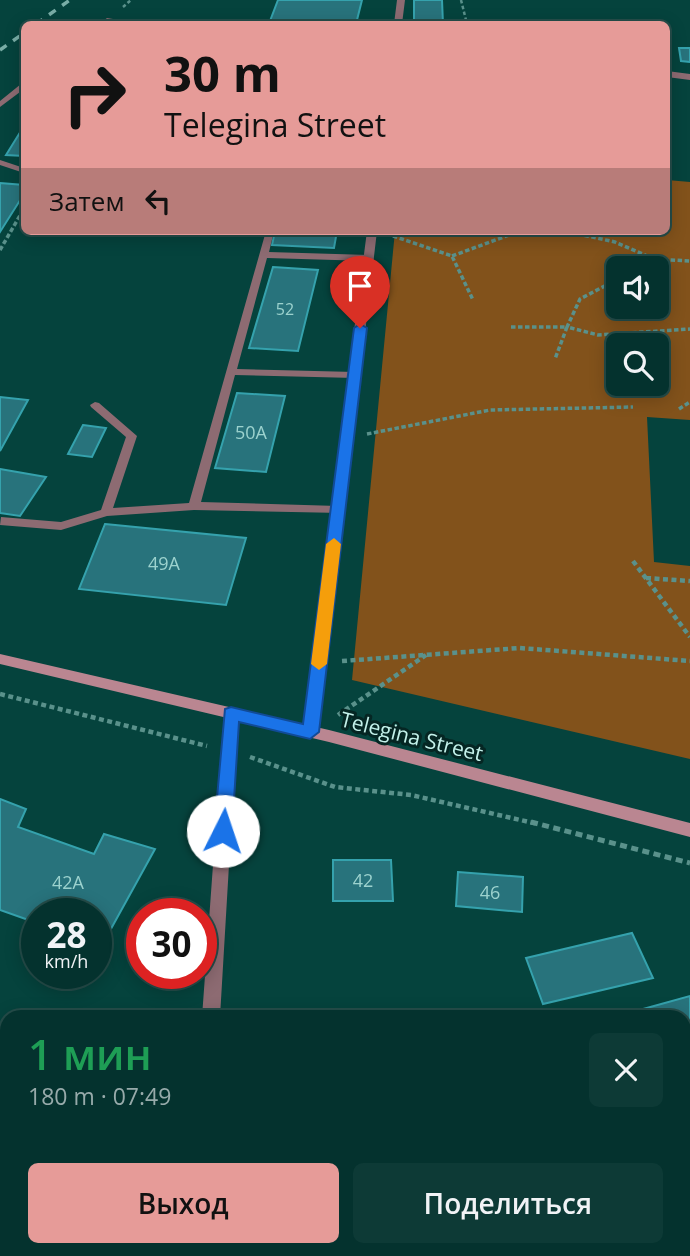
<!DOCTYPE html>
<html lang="ru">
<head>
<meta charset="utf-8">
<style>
	body { margin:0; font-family:"Open Sans",sans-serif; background:#0d3a36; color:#f1f3f6; height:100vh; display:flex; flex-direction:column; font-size:26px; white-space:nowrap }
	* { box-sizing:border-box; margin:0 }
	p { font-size:23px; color:#97aaaa }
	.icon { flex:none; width:38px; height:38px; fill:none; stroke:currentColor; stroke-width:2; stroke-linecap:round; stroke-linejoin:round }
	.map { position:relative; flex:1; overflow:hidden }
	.drawer { position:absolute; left:0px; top:1010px; width:691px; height:247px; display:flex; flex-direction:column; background:#04322e; border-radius:21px 21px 0 0; box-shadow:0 4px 18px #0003,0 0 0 2px #254d4a }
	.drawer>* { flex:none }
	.hud { position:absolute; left:21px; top:21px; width:649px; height:214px; border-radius:10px; box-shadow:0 4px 18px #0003,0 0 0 2px #254d4a; background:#e69b98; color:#111; overflow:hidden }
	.fabs { position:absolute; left:606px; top:256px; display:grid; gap:14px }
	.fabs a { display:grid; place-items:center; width:63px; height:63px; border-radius:10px; background:#04322e; box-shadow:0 4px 18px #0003,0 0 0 2px #254d4a; font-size:35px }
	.speed { position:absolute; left:21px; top:898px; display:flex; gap:14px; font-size:35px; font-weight:700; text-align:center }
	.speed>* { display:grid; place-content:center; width:91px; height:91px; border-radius:50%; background:#04322e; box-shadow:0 4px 18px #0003,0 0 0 2px #254d4a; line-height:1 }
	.speed small { font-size:18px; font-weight:400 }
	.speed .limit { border:10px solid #d22; background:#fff; color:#111 }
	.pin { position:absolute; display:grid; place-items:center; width:60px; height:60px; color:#fff; margin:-72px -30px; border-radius:50% 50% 50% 0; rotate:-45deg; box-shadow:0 0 7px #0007 }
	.pin .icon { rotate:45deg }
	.me { position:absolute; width:77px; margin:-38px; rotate:4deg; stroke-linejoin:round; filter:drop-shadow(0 0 5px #0008) }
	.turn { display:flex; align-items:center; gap:24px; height:147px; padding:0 28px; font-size:32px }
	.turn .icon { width:91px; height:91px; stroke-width:2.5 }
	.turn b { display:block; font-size:49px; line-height:60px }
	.then { display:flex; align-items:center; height:66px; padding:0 28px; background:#0003; gap:14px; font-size:26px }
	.round { display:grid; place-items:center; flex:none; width:74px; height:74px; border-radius:10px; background:#0d3a36 }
	.overview { display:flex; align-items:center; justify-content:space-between; height:119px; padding:0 28px }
	h1 { font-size:42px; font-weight:600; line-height:52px; color:#1e9e55 }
	.action { display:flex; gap:14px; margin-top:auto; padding:14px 28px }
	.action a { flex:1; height:80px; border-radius:10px; background:#e69b98; color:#111; font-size:28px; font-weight:600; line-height:80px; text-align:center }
	.action a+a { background:#0d3a36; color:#f1f3f6 }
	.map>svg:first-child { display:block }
	.green { fill:#82521b; fill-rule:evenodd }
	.building { fill:#28737c; stroke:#35a2ad; stroke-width:2 }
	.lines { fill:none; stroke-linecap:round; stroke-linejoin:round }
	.path-far3 { stroke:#5a918b; stroke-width:2.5; stroke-dasharray:3.5 2.5; stroke-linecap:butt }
	.path-far2 { stroke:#5a918b; stroke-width:3.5; stroke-dasharray:4.5 2.5; stroke-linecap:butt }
	.path-far1 { stroke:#5a918b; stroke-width:4.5; stroke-dasharray:5 3.5; stroke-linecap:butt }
	.path { stroke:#5a918b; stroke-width:5; stroke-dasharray:7 4.5; stroke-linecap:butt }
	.service { fill:#8d6b72; fill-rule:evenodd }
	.minor { fill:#8d6b72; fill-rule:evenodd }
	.secondary { fill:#ba8691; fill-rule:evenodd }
	.rail { stroke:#79ada6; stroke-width:3.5; stroke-dasharray:8 8; stroke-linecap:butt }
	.route { fill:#1a73e8; stroke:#114b97; stroke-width:2 }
	.slow { fill:#f59e0b }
	.labels { text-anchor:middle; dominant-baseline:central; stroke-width:6; stroke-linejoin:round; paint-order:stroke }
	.far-number-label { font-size:16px; fill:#9cd2ce }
	.number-label { font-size:18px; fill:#9cd2ce }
	.street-label { font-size:21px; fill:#c3f1ea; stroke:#052623 }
</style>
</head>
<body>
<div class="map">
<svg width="690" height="1256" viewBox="0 0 690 1256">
	<rect width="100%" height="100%" fill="#05433d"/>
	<!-- green -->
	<path class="green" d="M667 180 690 182V420L647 417 654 562 690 566V759L352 680 395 231H667ZM618 268H656V306H618ZM618 345H656V383H618Z"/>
	<!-- building -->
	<path class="building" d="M278 0H362L356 24 270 21Z
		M414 0H442L443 24 414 23Z
		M163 20 201 22 161 24Z
		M679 48H690V62L681 61Z
		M24 126V156L6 155Z
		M0 183 24 185V194L0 232Z
		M275 231H337L334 248 272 245Z
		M273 267 318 270 298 351 249 348Z
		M237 393 285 396 266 472 215 468Z
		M0 397 28 400 0 451Z
		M83 425 106 428 92 457 68 454Z
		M0 469 46 477 20 516 0 513Z
		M105 524 246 538 226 605 79 589Z
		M0 799 26 809 18 827 94 854 104 834 155 849 101 947 96 945V914H37V923L0 910Z
		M333 860H391L393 901H333Z
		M458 872 523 877 522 912 456 906Z
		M632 933 653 978 543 1004 526 958Z
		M690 996V1075L684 1077V1017H638L636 1011Z
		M125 1250H153L140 1256H127Z
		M516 1250H599L602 1256H494Z"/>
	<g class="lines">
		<!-- path-far3 -->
		<path class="path-far3" d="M461 0 467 24
			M123 7 131 0
			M21 213 24 209"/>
		<!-- path-far2 -->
		<path class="path-far2" d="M564 231 615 242 654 259
			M393 236 452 256 473 300
			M0 250 22 212
			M452 256 520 231
			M638 268 654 259 690 261
			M618 279 580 299 567 327 598 335 690 329
			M511 327H567L555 359
			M679 409 690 402
			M367 434 490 410 633 407"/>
		<!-- path-far1 -->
		<path class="path-far1" d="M633 561 690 637
			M646 578 690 581
			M342 661 520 648 690 661
			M0 694 207 746
			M338 715 426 655
			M250 757 335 787 411 795 538 824"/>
		<!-- path -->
		<path class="path" d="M531 822 690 863"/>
		<!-- service -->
		<path class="service" d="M107 18 113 19 106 24H99Z
			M21 84H24V89L0 107V101Z
			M0 160 24 168V173L0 165Z
			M266 231H274L269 252 369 255 374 258 369 261 267 258 237 369 355 372 360 375 355 378 235 375 201 502 338 506 342 507 344 510 342 513 194 510 107 516 61 530 0 525 1 517 61 522 101 510 126 437 91 407 90 405 95 402 99 403 137 436 113 508 189 503Z"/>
		<!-- minor -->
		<path class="minor" d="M397 0H405L402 24H394Z
			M667 71 690 74V80L667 77Z
			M367 231H377L318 732 315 736H305L302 732Z
			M231 707 236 709 238 713 220 1017H202L224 713 226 709Z
			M297 1250H317L320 1256H299Z"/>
		<!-- secondary -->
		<path class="secondary" d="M0 654 329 730 690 823V837L329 742 0 664Z"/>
		<!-- rail -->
		<path class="rail" d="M36 24 70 0
			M0 50 24 33"/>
	</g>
	<!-- route -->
	<path class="route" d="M360 324 367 328 319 732 310 739 239 722 232 831 223 839 214 831 225 709 231 707 303 724 354 328Z"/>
	<!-- slow -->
	<path class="slow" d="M334 538 341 544 327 664 319 670 311 664 326 544Z"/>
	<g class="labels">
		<!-- far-number labels -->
		<g class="far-number-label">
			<text x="285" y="309">52</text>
		</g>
		<!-- number labels -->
		<g class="number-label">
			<text x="251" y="432">50А</text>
			<text x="164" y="563">49А</text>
			<text x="363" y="880">42</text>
			<text x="68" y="882">42А</text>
			<text x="490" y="892">46</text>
		</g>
		<!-- street labels -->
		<g class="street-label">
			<text transform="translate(412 736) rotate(14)">Telegina Street</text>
		</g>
	</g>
</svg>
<div class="fabs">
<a><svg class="icon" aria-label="sound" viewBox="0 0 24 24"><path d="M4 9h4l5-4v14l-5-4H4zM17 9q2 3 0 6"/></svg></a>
<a><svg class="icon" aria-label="search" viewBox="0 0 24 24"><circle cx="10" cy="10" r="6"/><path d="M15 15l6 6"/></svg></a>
</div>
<div class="speed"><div>28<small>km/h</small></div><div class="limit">30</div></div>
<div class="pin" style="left:360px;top:328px;background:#d93025"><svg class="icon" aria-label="arrive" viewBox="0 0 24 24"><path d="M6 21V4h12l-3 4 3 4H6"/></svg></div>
<svg class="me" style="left:223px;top:831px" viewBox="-20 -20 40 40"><circle r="19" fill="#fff"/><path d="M0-13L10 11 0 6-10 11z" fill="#1a73e8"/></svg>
<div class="hud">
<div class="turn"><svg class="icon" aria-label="right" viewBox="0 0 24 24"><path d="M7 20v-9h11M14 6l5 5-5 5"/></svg><div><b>30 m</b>Telegina Street</div></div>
<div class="then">Затем<svg class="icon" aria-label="left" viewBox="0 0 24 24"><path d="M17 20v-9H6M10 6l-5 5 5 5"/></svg></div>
</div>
<section class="drawer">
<div class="overview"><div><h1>1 мин</h1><p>180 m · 07:49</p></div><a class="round"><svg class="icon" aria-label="close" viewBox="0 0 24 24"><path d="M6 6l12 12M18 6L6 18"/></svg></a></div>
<div class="action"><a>Выход</a><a>Поделиться</a></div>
</section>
</div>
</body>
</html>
